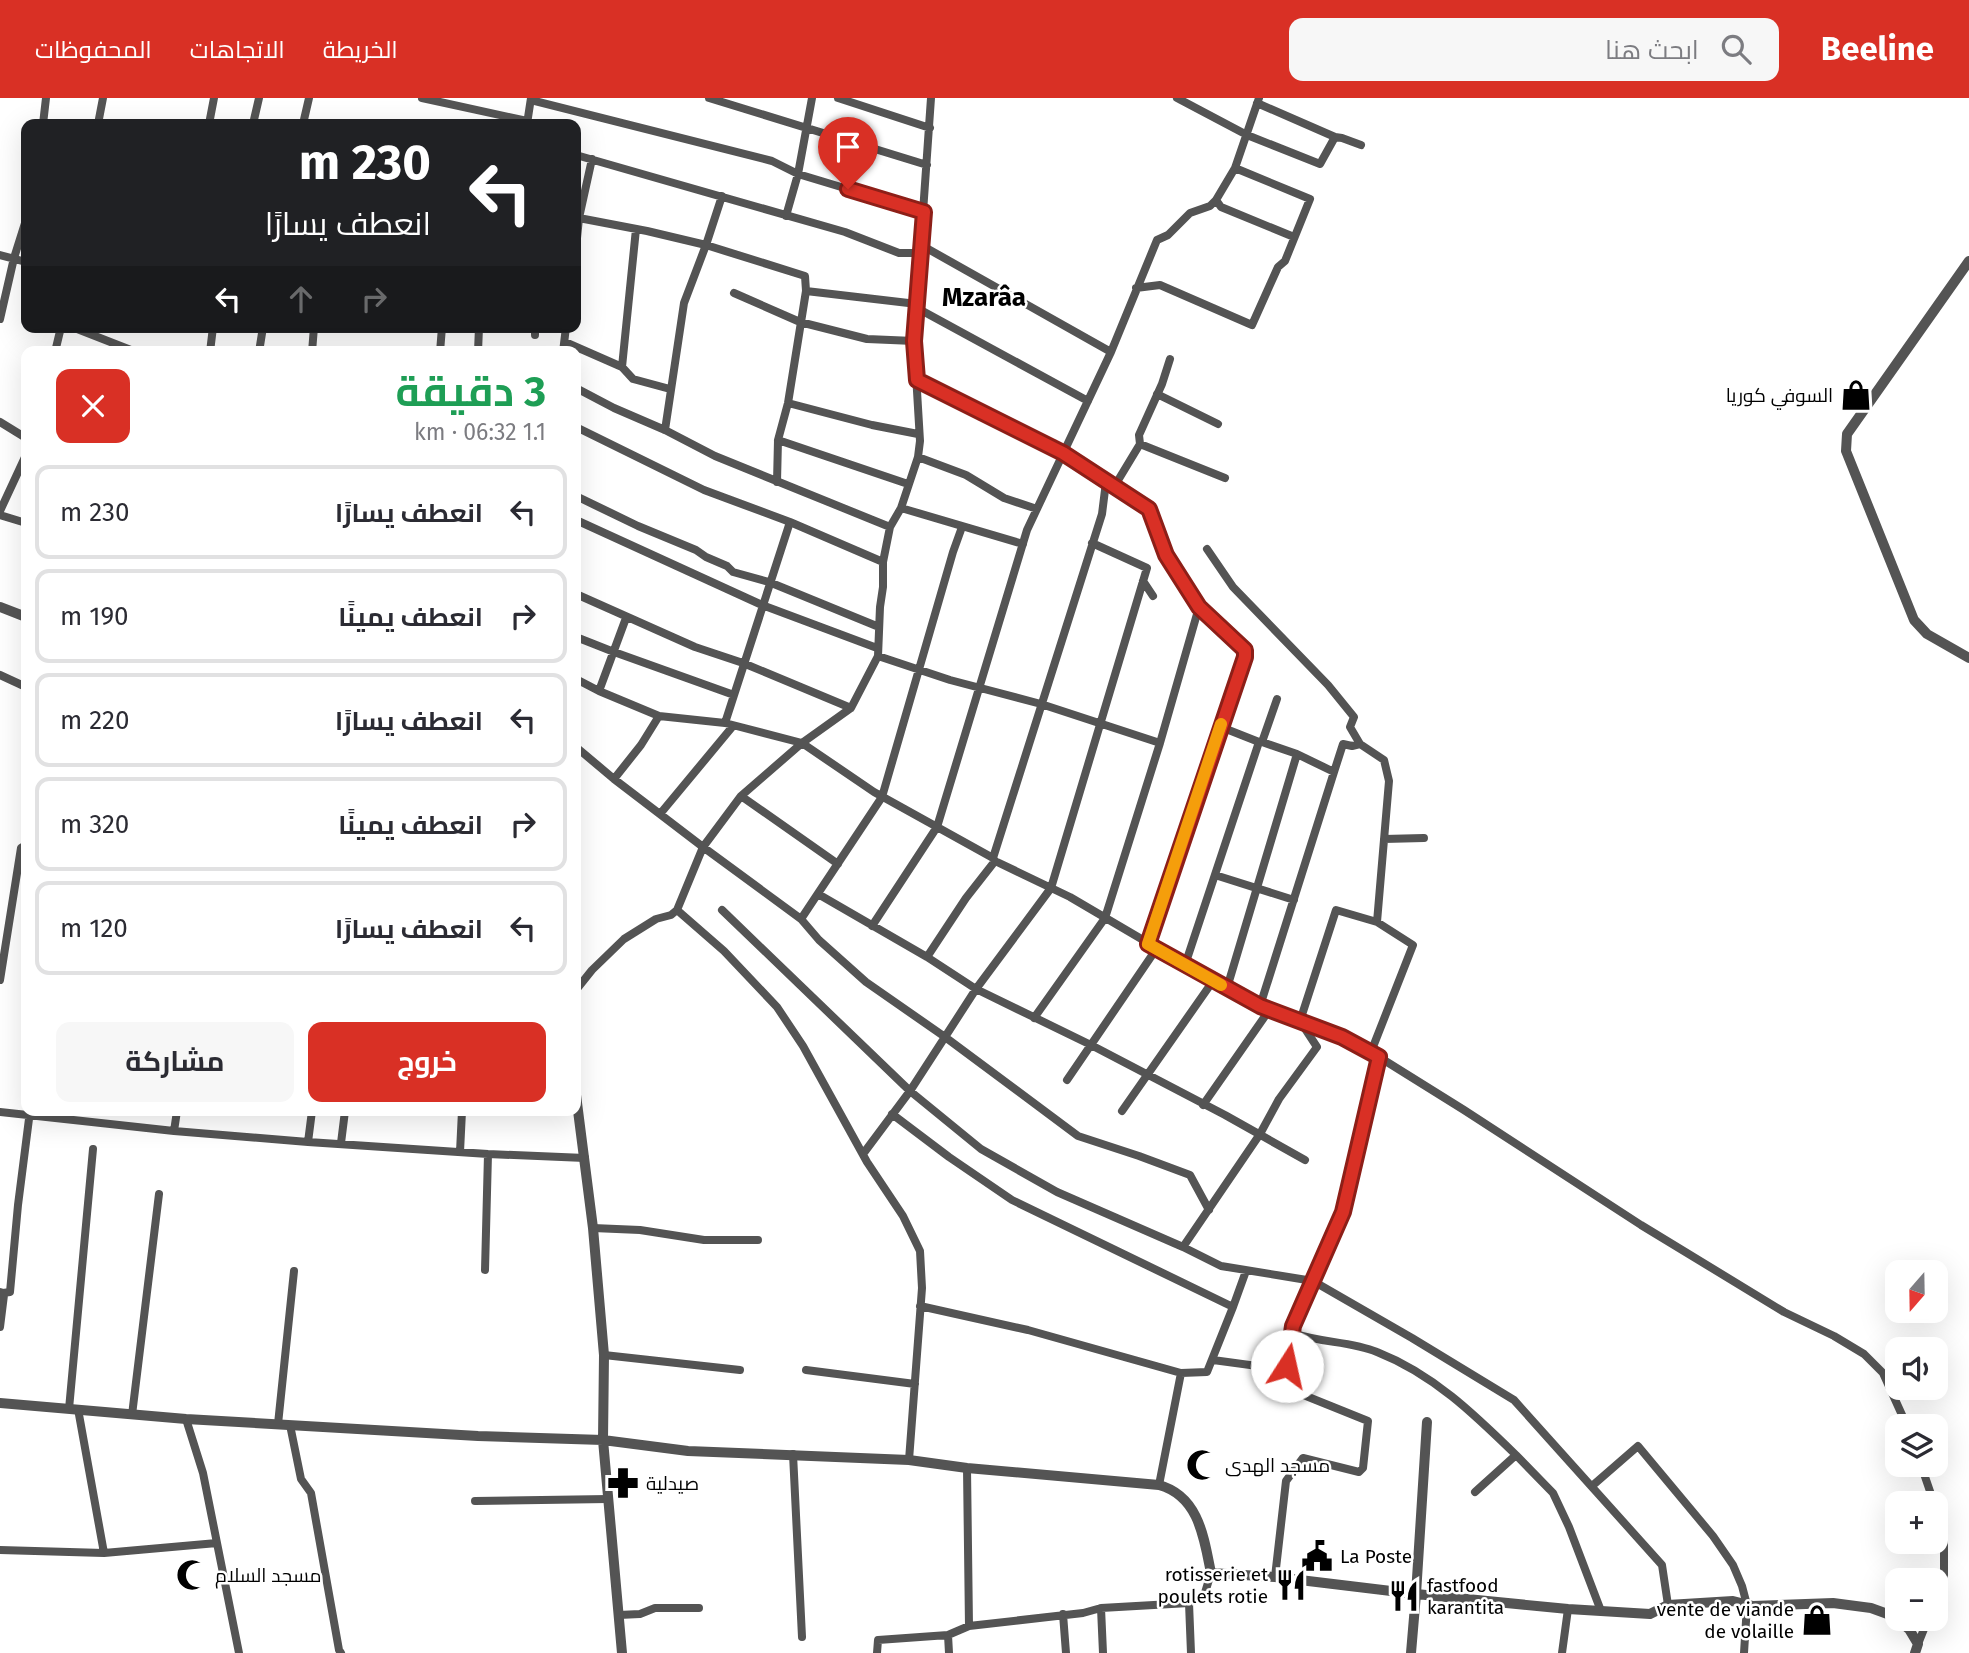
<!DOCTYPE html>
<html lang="ar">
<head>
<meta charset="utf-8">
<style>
	body { margin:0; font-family:"Fira Sans",Cairo,sans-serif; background:#f7f7f7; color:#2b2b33; direction:rtl; height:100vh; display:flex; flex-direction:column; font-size:26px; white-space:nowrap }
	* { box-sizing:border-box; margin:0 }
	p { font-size:23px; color:#7c7c81 }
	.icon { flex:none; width:38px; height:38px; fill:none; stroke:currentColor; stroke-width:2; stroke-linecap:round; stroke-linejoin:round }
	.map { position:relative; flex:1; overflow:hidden; direction:ltr }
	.sheet { position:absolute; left:21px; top:248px; width:560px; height:770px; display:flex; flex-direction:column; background:#fff; border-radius:14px; box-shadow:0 7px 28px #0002; direction:rtl }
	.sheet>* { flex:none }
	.guide { position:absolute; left:21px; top:21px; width:560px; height:214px; border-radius:14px; box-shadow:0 7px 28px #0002; direction:rtl; background:#202124; color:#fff; overflow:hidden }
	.needle { width:46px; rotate:200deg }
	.fabs { position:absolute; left:1885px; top:1162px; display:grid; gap:14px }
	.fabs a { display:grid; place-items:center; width:63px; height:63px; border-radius:14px; background:#fff; box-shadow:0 7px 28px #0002; font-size:35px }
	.pin { position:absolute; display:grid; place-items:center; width:60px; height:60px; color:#fff; margin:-72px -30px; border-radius:50% 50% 50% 0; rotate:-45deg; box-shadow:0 0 7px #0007 }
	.pin .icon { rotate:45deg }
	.me { position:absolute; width:77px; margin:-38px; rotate:10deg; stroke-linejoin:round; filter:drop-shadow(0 0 5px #0008) }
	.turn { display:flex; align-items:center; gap:24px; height:147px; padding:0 35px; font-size:32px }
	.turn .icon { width:91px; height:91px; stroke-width:2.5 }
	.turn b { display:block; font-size:49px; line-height:60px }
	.lanes { display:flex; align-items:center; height:66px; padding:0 35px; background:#0003; justify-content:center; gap:35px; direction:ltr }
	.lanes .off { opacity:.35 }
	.round { display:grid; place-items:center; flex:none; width:74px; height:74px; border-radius:14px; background:#f7f7f7 }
	.summary { display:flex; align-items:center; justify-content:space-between; height:119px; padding:0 35px }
	h1 { font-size:42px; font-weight:700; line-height:52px; color:#1e9e55 }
	.button { display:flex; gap:14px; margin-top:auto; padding:14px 35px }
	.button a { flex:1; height:80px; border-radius:14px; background:#d93025; color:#fff; font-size:28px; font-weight:700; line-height:80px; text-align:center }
	.button a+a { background:#f7f7f7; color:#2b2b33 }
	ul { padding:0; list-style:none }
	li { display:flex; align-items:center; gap:21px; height:94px; margin:0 14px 10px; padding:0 21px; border:4px solid #e1e1e2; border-radius:14px }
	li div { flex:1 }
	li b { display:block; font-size:26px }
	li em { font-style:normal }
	header { display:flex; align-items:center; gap:42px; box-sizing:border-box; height:98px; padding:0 35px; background:#d93025; color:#fff }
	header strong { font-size:33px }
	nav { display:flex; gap:38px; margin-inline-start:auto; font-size:24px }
	.search { width:490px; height:63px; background:#f7f7f7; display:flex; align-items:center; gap:18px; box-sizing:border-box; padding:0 24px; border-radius:14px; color:#7c7c81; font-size:26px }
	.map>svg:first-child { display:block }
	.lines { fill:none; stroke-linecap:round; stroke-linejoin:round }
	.minor { stroke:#545454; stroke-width:8 }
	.tertiary { stroke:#545454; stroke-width:10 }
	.route-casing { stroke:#8d1f18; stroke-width:18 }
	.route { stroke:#d93025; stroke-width:12 }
	.slow { stroke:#f59e0b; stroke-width:12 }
	.labels { text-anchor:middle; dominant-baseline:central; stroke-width:5; stroke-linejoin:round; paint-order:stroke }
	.poi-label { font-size:19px; fill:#000; stroke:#fff; text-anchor:start }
	.district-label { font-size:26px; font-weight:bold; fill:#000; stroke:#fff }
</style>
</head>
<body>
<header>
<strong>Beeline</strong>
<div class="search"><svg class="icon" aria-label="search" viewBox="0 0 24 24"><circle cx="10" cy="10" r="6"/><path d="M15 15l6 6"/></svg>ابحث هنا</div>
<nav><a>الخريطة</a><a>الاتجاهات</a><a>المحفوظات</a></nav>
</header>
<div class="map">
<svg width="1969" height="1555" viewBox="0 0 1969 1555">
	<rect width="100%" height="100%" fill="#fff"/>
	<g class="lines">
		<!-- minor -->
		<path class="minor" d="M422 0 527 23
			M709 0 927 67
			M838 0 930 30
			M1177 0 1247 37 1320 66 1335 39
			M531 2 772 63 798 76 924 114
			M1257 5 1335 39 1342 40 1361 47
			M43 26 46 0
			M98 26 103 0
			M209 26 214 0
			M253 26 259 0
			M303 26 309 0
			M527 26 531 0
			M576 57 845 134 899 155H921
			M1216 102 1221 109 1294 139
			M786 118 798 76 812 0
			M579 120 647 133 706 147 805 178 806 193 917 206
			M921 147 1111 254
			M576 150 579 120 592 61
			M0 157 26 164
			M1136 190 1160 187 1252 227 1278 169 1285 163 1310 101 1235 70
			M734 195 800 224 867 241 914 243
			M917 210 1088 303
			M0 221 14 160 26 122
			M72 229 136 254
			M535 237V229
			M565 244 622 269 633 281 670 291
			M55 254 61 229
			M210 254 213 229
			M259 254 263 229
			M312 254 314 229
			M440 254 442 229
			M478 254 479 229
			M563 254 566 229
			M622 269 636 131
			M917 282 1063 355 1149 411 1166 457 1199 509 1245 552V559L1148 846
			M576 290 614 310 665 332 715 358 890 429
			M1157 296 1218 326
			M788 305 872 327 918 336
			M0 324 26 340
			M576 329 704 392 790 424 883 464
			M665 332 684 205 706 147 722 98
			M778 342 908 386
			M1140 346 1225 380
			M918 359 966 377 1004 400 1037 411
			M777 384 778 342 788 305 806 193
			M1114 389 1140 346 1139 337 1162 286 1170 261
			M576 398 638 428 696 452 706 459 727 468 733 474 769 484 879 529
			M901 410 1023 446
			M0 413 26 357
			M0 417 26 425
			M576 422 762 507 877 550
			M1092 445 1147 470 1051 790 976 891 945 939 1078 1038 1139 1058 1190 1077 1209 1112
			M1207 451 1233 489 1328 587 1354 619 1350 629 1360 646 1384 662 1389 683 1377 824 1336 812 1300 923 1317 949 1279 1001 1260 1036 1183 1149 1221 1168 1313 1183 1343 1114 1379 959
			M1143 483 1153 498
			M576 496 695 549 743 565 851 610
			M576 539 614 554 734 597
			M878 558 950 582 1041 606 1160 645
			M0 577 26 589
			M576 581 599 593 659 618 725 625 802 645 874 694 993 760 995 763 1070 799 1201 876 1260 908 1342 939 1371 954 1464 1012 1641 1127 1784 1214 1834 1238 1864 1256 1883 1275 1907 1328
			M599 593 626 520
			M725 625 790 424
			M1221 629 1259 644
			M1262 644 1277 601
			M576 649 614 681 703 749 801 821 819 842 866 884 945 939 910 993 863 1056
			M1334 674 1343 646 1352 648 1360 646
			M614 681 641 647 659 618
			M741 698 838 766
			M660 716 733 628
			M1384 741 1424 740
			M993 760 1102 416 1106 384
			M1215 777 1294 802
			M818 796 927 859 976 891 1091 947 1225 1017 1305 1062
			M677 812 724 853 777 909 803 948 867 1064 903 1118 920 1153 922 1190 909 1362
			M722 812 910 993 981 1051 1057 1094 1183 1149
			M801 821 882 699 953 454 962 429
			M872 828 937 729 1027 432 1111 254 1157 142 1168 137 1190 115 1210 108 1216 102 1235 70 1259 0
			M927 859 966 800 995 763
			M1185 867 1259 644H1262L1297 656 1227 890
			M0 882 21 750 26 747
			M576 892 592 872 624 841 656 821 671 817 677 812 703 749 741 698 802 645 851 610 878 558 880 509 883 489V464L890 429 901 410 918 359 920 343 914 243 931 0
			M1260 908 1334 674 1297 656
			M1034 920 1105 820 1160 645 1199 509
			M1371 954 1413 847 1377 824
			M1067 982 1157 850
			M1203 1007 1270 911
			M1122 1013 1213 883
			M0 1014 174 1033 308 1044 488 1056 585 1060
			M892 1016 949 1059 1012 1102 1233 1209 1246 1173
			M174 1033 177 1013
			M308 1044 312 1013
			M341 1045 345 1013
			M460 1054 462 1013
			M593 1130 640 1132 704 1142H758
			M485 1172 488 1056
			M0 1194 3 1195 4 1197 0 1229
			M3 1195 10 1194 18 1107 30 1013
			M920 1208 1028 1232 1181 1275
			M1293 1235C1320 1245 1351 1243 1377 1254 1433 1276 1474 1316 1516 1357L1475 1394
			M604 1257 740 1272
			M1213 1262 1287 1272
			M806 1272 915 1286
			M69 1311 93 1051
			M78 1311 104 1455
			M132 1317 159 1096
			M186 1321 203 1375 239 1555
			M278 1326 294 1173
			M290 1327 301 1381 311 1395 339 1552 341 1555
			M793 1356 802 1539
			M1516 1357 1553 1395 1569 1429 1601 1513
			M1921 1367 1934 1405
			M967 1370 969 1528
			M1159 1387 1181 1275 1207 1274 1233 1209
			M1592 1388 1638 1348 1713 1438 1733 1467 1742 1488 1747 1507 1744 1555
			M475 1403 608 1401
			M1936 1410 1944 1446V1477L1936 1500
			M0 1452 104 1455 217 1445
			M1275 1479 1286 1383 1303 1360 1359 1374 1363 1370 1368 1323 1296 1294 1293 1291 1287 1272 1293 1228 1313 1183 1412 1240 1514 1302 1662 1467 1668 1507
			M1189 1505 1191 1555
			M1101 1510 1103 1555
			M1063 1516 1066 1555
			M619 1517 640 1516 655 1510H699
			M948 1537 949 1555
			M1918 1546 1928 1521
			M877 1555 878 1542 948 1537 969 1528 1083 1515 1101 1510 1189 1505 1204 1498 1211 1475
			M1562 1555 1568 1511"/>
		<!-- tertiary -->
		<path class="tertiary" d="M1969 163 1847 336 1846 353 1914 522 1927 536 1969 560
			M0 509 26 519
			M576 997 593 1130 604 1257 603 1342 622 1555
			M0 1305 186 1321 478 1338 603 1342 688 1353 909 1362 967 1370 1159 1387C1199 1398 1204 1440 1211 1475L1275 1479 1416 1496 1411 1555
			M1427 1324 1416 1496 1568 1511 1650 1516 1668 1507 1733 1503 1753 1508 1833 1505 1871 1510 1893 1518 1909 1531 1918 1546 1915 1555"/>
	</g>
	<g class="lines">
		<defs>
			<path id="route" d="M848 91 924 114 914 243 917 282 1063 355 1149 411 1166 457 1199 509 1245 552V559L1148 846 1260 908 1342 939 1379 959 1343 1114 1293 1228 1287 1268"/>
		</defs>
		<!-- route casing -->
		<use href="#route" class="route-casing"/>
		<!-- route -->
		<use href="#route" class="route"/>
		<!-- slow -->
		<path class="slow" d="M1221 626 1148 846 1221 887"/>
	</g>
	<!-- icons -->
	<defs>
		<symbol id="shop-bare" viewBox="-9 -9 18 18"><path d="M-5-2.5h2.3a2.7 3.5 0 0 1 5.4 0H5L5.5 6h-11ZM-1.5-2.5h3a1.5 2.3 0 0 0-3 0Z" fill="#000" stroke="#fff" stroke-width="2.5" paint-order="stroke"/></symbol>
		<symbol id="mosque-bare" viewBox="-9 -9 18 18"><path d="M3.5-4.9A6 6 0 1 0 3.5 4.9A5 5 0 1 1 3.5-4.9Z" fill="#000" stroke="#fff" stroke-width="2.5" paint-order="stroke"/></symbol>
		<symbol id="pharmacy-bare" viewBox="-9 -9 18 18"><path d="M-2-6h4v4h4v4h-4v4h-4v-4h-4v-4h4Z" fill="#000" stroke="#fff" stroke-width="2.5" paint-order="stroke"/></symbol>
		<symbol id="civic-bare" viewBox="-9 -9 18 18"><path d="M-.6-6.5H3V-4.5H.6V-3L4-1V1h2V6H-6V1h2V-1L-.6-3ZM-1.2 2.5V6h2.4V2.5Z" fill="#000" stroke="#fff" stroke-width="2.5" paint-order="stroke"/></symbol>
		<symbol id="restaurant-bare" viewBox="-9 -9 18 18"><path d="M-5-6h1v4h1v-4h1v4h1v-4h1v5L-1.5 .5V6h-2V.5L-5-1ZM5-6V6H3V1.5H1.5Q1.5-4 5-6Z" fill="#000" stroke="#fff" stroke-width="2.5" paint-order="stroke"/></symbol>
	</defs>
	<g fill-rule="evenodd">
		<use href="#shop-bare" x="1834" y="275" width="44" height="44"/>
		<use href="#mosque-bare" x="1180" y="1345" width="44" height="44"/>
		<use href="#pharmacy-bare" x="601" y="1363" width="44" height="44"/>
		<use href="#civic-bare" x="1295" y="1436" width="44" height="44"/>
		<use href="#mosque-bare" x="170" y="1455" width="44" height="44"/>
		<use href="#restaurant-bare" x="1269" y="1465" width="44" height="44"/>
		<use href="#restaurant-bare" x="1382" y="1476" width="44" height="44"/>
		<use href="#shop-bare" x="1795" y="1500" width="44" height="44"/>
	</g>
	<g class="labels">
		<!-- poi labels -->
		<g class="poi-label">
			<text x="1833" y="297" text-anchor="end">السوفي كوريا</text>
			<text x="1225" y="1367">مسجد الهدى</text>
			<text x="646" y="1385">صيدلية</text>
			<text x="1340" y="1458">La Poste</text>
			<text x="1268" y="1476" text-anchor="end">rotisserie et<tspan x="1268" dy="22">poulets rotie</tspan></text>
			<text x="215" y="1477">مسجد السلام</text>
			<text x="1427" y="1487">fastfood<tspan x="1427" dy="22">karantita</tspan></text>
			<text x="1794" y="1511" text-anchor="end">vente de viande<tspan x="1794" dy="22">de volaille</tspan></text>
		</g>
		<!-- district labels -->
		<g class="district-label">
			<text x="984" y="199">Mzarâa</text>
		</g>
	</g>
</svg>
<div class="fabs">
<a><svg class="needle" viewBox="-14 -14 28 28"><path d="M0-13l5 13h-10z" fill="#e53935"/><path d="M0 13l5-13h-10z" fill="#7c7c81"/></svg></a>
<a><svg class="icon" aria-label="sound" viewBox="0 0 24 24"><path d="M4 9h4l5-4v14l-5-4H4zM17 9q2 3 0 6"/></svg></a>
<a><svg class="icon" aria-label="layers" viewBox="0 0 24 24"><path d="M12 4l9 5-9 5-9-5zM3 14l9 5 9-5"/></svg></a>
<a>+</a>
<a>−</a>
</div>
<div class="pin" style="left:848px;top:91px;background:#d93025"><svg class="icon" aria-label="arrive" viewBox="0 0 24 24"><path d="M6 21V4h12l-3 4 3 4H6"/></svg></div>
<svg class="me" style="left:1287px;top:1268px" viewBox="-20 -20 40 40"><circle r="19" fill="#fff"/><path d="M0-13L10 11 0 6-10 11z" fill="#d93025"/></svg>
<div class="guide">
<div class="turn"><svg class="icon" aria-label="left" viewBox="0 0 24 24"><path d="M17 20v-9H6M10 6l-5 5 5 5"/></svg><div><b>230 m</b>انعطف يسارًا</div></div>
<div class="lanes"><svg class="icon" aria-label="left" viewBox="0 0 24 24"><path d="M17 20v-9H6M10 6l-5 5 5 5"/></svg><svg class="icon off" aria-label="ahead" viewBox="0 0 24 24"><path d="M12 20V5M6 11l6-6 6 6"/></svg><svg class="icon off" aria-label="right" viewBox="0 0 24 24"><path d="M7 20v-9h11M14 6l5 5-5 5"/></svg></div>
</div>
<section class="sheet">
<div class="summary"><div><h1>3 دقيقة</h1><p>1.1 km · 06:32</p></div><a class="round" style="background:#d93025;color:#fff"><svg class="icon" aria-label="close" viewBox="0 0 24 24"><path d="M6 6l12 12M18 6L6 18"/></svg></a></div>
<ul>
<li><svg class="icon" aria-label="left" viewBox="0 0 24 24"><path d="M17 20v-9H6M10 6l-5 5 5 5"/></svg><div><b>انعطف يسارًا</b></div><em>230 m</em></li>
<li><svg class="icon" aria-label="right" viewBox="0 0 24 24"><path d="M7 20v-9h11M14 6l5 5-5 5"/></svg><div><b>انعطف يمينًا</b></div><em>190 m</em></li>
<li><svg class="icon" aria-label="left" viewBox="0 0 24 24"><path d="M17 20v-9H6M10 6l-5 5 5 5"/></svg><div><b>انعطف يسارًا</b></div><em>220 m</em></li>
<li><svg class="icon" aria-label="right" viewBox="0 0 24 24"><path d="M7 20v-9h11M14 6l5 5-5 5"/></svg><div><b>انعطف يمينًا</b></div><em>320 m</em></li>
<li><svg class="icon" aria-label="left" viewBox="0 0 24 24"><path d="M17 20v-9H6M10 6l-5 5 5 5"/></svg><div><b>انعطف يسارًا</b></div><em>120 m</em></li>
</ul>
<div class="button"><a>خروج</a><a>مشاركة</a></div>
</section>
</div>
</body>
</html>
